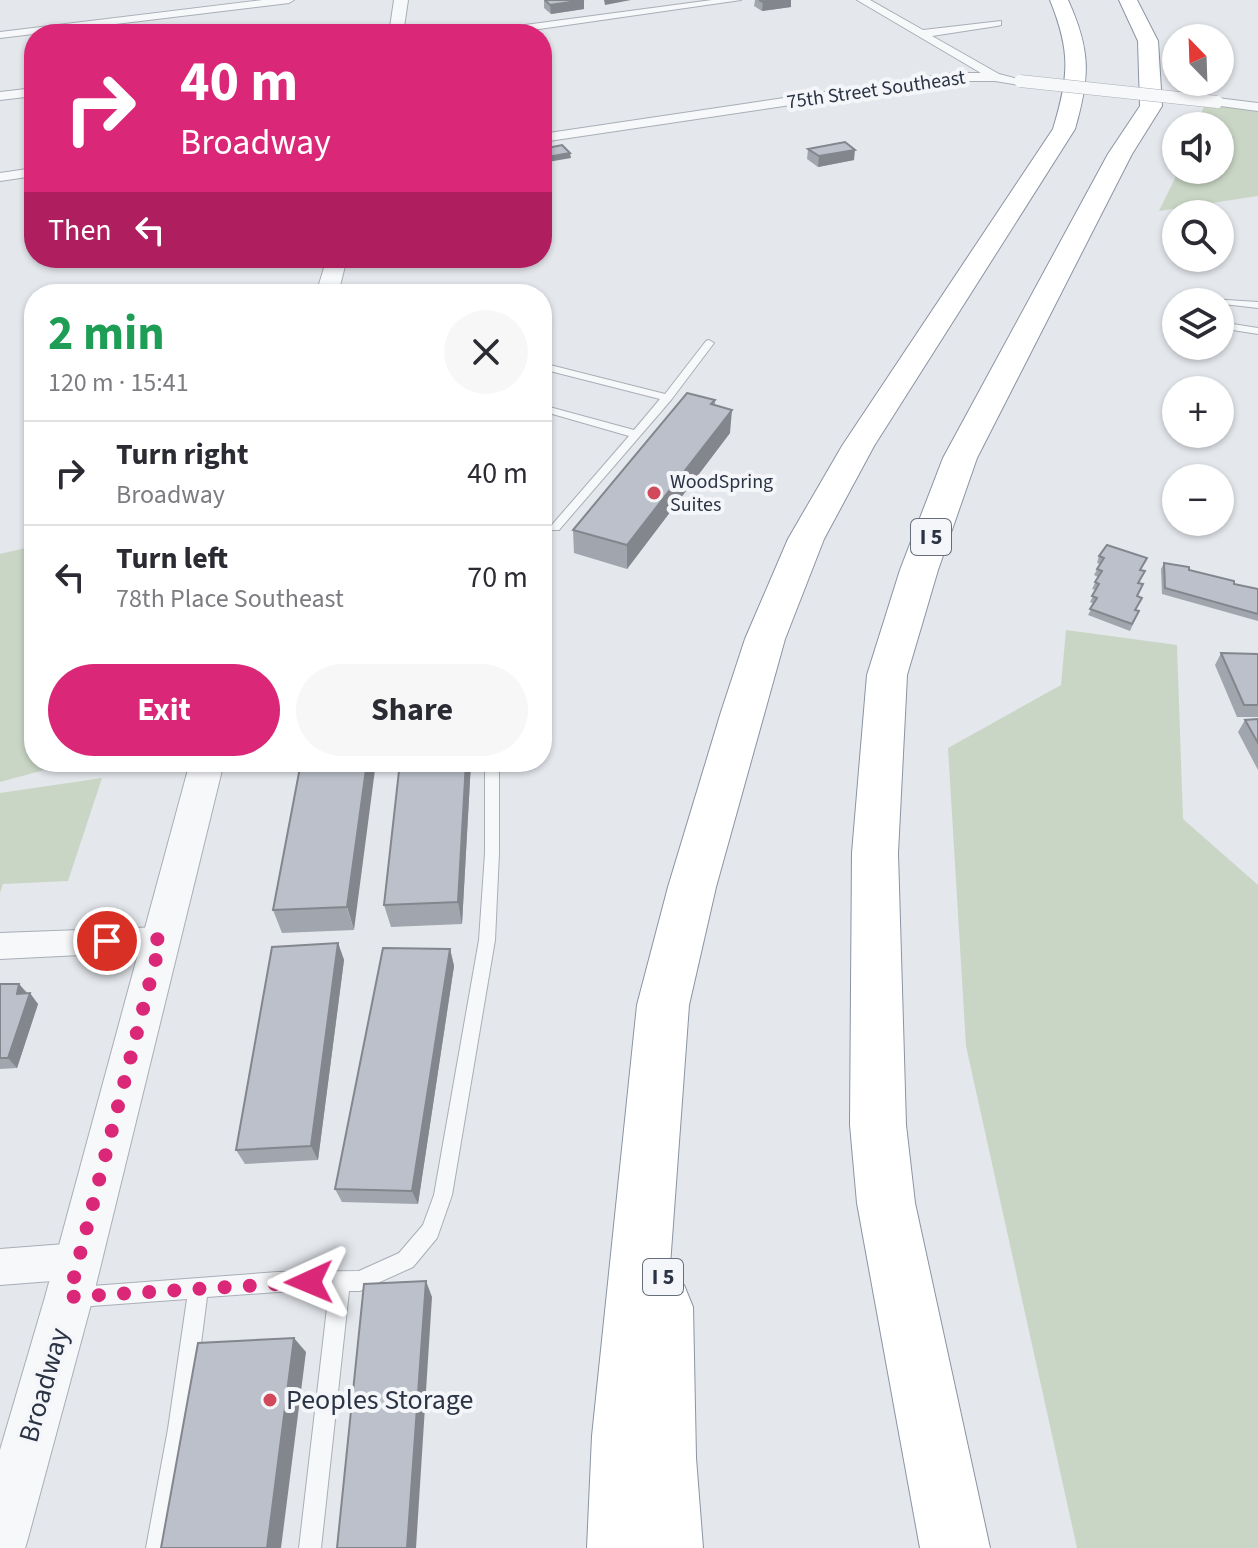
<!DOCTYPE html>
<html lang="en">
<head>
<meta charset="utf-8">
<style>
	body { margin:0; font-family:"Source Sans 3",sans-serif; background:#f7f7f7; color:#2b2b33; height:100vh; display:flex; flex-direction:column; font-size:30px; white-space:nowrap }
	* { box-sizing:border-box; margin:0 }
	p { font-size:26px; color:#7c7c81 }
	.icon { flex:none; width:44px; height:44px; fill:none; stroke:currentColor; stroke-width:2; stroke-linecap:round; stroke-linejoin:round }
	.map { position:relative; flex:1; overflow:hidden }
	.drawer { position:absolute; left:24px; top:284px; width:528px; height:488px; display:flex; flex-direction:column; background:#fff; border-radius:32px; box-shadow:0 2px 6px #0004 }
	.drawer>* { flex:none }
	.top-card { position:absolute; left:24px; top:24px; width:528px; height:244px; border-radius:32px; box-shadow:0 2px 6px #0004; background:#db2777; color:#fff; overflow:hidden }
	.needle { width:52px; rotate:337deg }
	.buttons { position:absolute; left:1162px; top:24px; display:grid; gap:16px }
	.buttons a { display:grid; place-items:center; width:72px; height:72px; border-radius:50%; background:#fff; box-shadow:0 2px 6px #0004; font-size:40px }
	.pin { position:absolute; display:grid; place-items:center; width:68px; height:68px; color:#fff; margin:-34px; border:4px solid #fff; border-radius:50%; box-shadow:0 2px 8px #0007 }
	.me { position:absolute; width:88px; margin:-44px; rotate:269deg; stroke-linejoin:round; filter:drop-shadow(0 0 6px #0008) }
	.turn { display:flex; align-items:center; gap:28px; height:168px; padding:0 24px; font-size:36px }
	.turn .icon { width:104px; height:104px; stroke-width:2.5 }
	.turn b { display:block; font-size:56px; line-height:68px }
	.then { display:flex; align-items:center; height:76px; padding:0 24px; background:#0003; gap:16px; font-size:30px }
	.round { display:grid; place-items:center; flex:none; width:84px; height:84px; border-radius:42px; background:#f7f7f7 }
	.headline { display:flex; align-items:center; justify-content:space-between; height:136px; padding:0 24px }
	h1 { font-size:48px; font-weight:700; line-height:60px; color:#1e9e55 }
	.cta { display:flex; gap:16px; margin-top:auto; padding:16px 24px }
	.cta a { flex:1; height:92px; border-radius:48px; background:#db2777; color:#fff; font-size:32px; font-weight:700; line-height:92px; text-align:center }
	.cta a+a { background:#f7f7f7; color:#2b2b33 }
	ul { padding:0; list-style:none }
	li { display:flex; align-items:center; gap:24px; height:104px; padding:0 24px; border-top:2px solid #e1e1e2 }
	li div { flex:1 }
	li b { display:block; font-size:30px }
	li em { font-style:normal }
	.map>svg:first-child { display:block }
	.green { fill:#c9d6c5 }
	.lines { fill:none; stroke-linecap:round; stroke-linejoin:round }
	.service-casing { stroke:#a9aeb7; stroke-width:2 }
	.minor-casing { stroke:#a9aeb7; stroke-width:2 }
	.tertiary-casing { stroke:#a9aeb7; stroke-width:2 }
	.motorway-casing { stroke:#8b94a3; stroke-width:2 }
	.service { fill:#f7f8fa; fill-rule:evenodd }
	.minor { fill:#f7f8fa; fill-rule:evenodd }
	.tertiary { fill:#f7f8fa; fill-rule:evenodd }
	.motorway { fill:#fff; fill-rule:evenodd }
	.minor-bridge-casing { stroke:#a9aeb7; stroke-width:13; stroke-linecap:butt }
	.minor-bridge { stroke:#f7f8fa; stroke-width:12 }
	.wall { fill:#a1a5ae }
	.shaded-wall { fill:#83868d }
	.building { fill:#bbc0ca; stroke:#83868d; stroke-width:2 }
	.route { stroke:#db2777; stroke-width:14; stroke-dasharray:0 25.2 }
	.poi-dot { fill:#d1495b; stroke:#f4f6f9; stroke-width:3 }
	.labels { text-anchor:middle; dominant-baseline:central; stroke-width:8; stroke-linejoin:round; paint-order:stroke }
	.far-street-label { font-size:20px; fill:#2b3445; stroke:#f4f6f9 }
	.far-poi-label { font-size:20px; fill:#2b3445; stroke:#f4f6f9; text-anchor:start }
	.shield { fill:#f4f6f9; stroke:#676e7b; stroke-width:2 }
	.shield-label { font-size:22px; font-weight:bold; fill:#2b3445 }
	.near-street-label { font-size:28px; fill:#2b3445; stroke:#f4f6f9 }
	.near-poi-label { font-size:28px; fill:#2b3445; stroke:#f4f6f9; text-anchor:start }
</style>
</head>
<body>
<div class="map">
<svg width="1258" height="1548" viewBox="0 0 1258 1548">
	<rect width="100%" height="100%" fill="#e4e7ec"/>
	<!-- green -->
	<path class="green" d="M1204 105 1258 109V196L1159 211 1179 170H1220V126H1198Z
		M34 546V762H74L0 782V554Z
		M1066 630 1177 645 1183 819 1258 885V1548H1077L966 1046 948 748 1061 685Z
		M102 778 68 881 3 884 0 893V793Z"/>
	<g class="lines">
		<defs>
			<path id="service" d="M1210 299 1258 302V308L1206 302Z
				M1220 322 1258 328V334L1220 328Z
				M709 340 714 343 671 400 559 530H551V526L629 436 542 411V405L634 430 660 399 542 369V363L665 394 706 341Z
				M485 762H499V853L495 940 452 1195 437 1238 413 1267 360 1291H349L321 1548H299L329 1291 278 1292 207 1297 190 1429 168 1548H146L168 1429 187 1299 78 1307 71 1304 68 1297 71 1290 78 1287 278 1272 359 1271 399 1253 423 1225 434 1195 479 940 485 853Z"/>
			<path id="minor" d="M263 0H294L289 3 0 38V32Z
				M712 0H741L504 34H473L479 31Z
				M857 0H870L923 30 1001 21V25L997 26 932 36 999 74 1026 81 1020 85 995 81H953L542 142V134L953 73H981Z
				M34 88V96L0 100V92Z
				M1217 98 1258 103V111L1213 105V99Z
				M34 168V176L0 181V173Z
				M161 927 171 930 176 939 171 948 161 951 0 959V933Z
				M78 1243 91 1248 96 1261 91 1274 78 1279 0 1285V1249Z"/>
			<path id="tertiary" d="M394 0H408L403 34H389Z
				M327 258H347L338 294H316Z
				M190 762H224L93 1297 27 1542 25 1548H0V1450L45 1297Z"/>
			<path id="motorway" d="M1050 0H1068C1091 51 1090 76 1075 129L874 446 824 539 785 639 716 887 689 1005 669 1279 684 1285 693 1307 696 1458 703 1548H587L592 1436 637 1005 668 887 721 712 745 639 788 539 842 446 1053 129C1069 76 1071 52 1050 0Z
				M1119 0H1137L1158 41 1162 106 1132 154 977 458 938 570 907 675 898 853 906 1125 915 1203 990 1548H920L857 1203 850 1125 852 853 867 675 900 570 943 458 1108 154 1140 106 1138 41Z"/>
		</defs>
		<!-- service casing -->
		<use href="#service" class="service-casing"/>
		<!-- minor casing -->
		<use href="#minor" class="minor-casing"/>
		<!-- tertiary casing -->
		<use href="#tertiary" class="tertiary-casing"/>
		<!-- motorway casing -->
		<use href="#motorway" class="motorway-casing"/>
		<!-- service -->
		<use href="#service" class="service"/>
		<!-- minor -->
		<use href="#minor" class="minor"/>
		<!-- tertiary -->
		<use href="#tertiary" class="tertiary"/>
		<!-- motorway -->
		<use href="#motorway" class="motorway"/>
		<defs>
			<path id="minor-bridge" d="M1020 81 1217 102"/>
		</defs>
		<!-- minor-bridge casing -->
		<use href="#minor-bridge" class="minor-bridge-casing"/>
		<!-- minor-bridge -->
		<use href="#minor-bridge" class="minor-bridge"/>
	</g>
	<!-- wall -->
	<path class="wall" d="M544 0 584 9 551 14 544 8Z
		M755 0H791V7L762 11 754 6Z
		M808 149 854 160 818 167 807 159Z
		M715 400V405L730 433 627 569 574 553 573 530Z
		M1099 556 1141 570 1136 610 1139 611 1130 631 1088 615 1094 604 1090 602 1096 590 1092 589 1098 577 1094 575 1100 564 1097 563Z
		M1164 563 1234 584 1258 589V621L1162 594 1161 569Z
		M1221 653 1258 654V717H1237L1215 665Z
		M1258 719V770L1238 732 1245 720Z
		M301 762 354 930 282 933 273 910Z
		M400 762H471L462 924 391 927 384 905Z
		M338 943 344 960 318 1160 245 1164 236 1150Z
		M450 949 454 966 418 1204 342 1202 335 1189Z
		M0 984H19L38 1004 17 1068 0 1069Z"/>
	<!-- shaded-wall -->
	<path class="shaded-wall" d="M584 0V9L551 14 550 5Z
		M604 0H631L605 5Z
		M779 0H791V7L762 11 763 2Z
		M855 150 854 160 818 167 819 156Z
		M570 153 571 158 542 163V158Z
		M732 410 730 433 627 569V545Z
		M367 762H376L354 930 347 907Z
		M466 762H471L462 924 458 902Z
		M338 943 344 960 318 1160 311 1146Z
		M450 949 454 966 418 1204 412 1191Z
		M19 984 28 995 17 994Z
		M30 993 38 1004 17 1068 8 1058Z
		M426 1281 432 1297 416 1548H407Z
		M294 1338 306 1352 281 1548H267Z"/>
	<!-- building -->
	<path class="building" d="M545 0H584L550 5Z
		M759 0H779L763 2Z
		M845 142 855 150 819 156 808 149Z
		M562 145 570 153 542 158V149Z
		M687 393 715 400 711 404 732 410 627 545 573 530Z
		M1107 545 1147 558 1140 570 1145 571 1138 583 1143 584 1137 596 1142 598 1135 610 1139 611 1132 624 1090 609 1097 598 1092 596 1099 584 1095 582 1102 571 1097 569 1104 558 1099 556Z
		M1164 563 1189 567V570L1234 581V584L1258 589V614L1165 588Z
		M1221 653 1258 654V705H1244Z
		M1258 719V743L1245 720Z
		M301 762H367L347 907 273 910Z
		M400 762H466L458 902 384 905Z
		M338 943 311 1146 236 1150 272 947Z
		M383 948 450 949 412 1191 335 1189Z
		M0 984H19L17 994 30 993 8 1058H0Z
		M426 1281 407 1548H337L364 1284Z
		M294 1338 267 1548H161L198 1343Z"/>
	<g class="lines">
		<!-- route -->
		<path class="route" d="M107 941 161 939 69 1297 309 1282"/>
	</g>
	<!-- markers -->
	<g class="poi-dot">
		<circle cx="654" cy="493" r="8"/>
		<circle cx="270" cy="1400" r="8"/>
	</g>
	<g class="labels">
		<!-- far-street labels -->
		<g class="far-street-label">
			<text transform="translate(876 90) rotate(-8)">75th Street Southeast</text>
		</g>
		<!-- far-poi labels -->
		<g class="far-poi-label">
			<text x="670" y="482">WoodSpring<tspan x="670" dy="23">Suites</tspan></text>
		</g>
		<!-- shield labels -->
		<g class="shield">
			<rect x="911" y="519" width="40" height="36" rx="6"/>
			<rect x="643" y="1259" width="40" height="36" rx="6"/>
		</g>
		<g class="shield-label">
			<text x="931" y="537">I 5</text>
			<text x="663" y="1277">I 5</text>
		</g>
		<!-- near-street labels -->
		<g class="near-street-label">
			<text transform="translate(44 1385) rotate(-74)">Broadway</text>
		</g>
		<!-- near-poi labels -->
		<g class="near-poi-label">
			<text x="286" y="1400">Peoples Storage</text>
		</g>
	</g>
</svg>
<div class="buttons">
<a><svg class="needle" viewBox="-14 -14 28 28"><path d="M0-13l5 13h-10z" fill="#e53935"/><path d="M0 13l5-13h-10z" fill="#7c7c81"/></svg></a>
<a><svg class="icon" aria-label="sound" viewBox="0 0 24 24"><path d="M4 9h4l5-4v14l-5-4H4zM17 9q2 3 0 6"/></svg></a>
<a><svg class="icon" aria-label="search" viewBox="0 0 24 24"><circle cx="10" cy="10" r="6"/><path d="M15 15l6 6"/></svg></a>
<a><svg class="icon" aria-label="layers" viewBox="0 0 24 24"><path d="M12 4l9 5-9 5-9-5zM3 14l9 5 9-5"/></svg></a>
<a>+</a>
<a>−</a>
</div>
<div class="pin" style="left:107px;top:941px;background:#d93025"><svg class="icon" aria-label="arrive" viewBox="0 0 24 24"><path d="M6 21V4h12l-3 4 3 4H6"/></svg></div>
<svg class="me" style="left:309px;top:1282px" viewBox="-20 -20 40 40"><path d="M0-17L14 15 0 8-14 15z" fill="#db2777" stroke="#fff" stroke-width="4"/></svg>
<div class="top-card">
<div class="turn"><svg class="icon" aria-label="right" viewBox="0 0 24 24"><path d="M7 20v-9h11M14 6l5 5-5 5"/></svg><div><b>40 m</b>Broadway</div></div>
<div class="then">Then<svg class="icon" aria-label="left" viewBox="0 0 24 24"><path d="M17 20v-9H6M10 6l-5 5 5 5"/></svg></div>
</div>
<section class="drawer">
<div class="headline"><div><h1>2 min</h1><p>120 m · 15:41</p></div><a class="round"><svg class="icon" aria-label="close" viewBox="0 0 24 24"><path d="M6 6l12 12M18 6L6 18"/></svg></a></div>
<ul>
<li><svg class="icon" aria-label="right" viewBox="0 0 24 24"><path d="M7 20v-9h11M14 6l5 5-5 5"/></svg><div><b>Turn right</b><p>Broadway</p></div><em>40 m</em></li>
<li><svg class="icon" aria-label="left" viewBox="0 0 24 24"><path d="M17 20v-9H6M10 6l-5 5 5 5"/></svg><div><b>Turn left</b><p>78th Place Southeast</p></div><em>70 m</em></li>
</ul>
<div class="cta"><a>Exit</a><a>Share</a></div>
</section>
</div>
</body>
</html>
